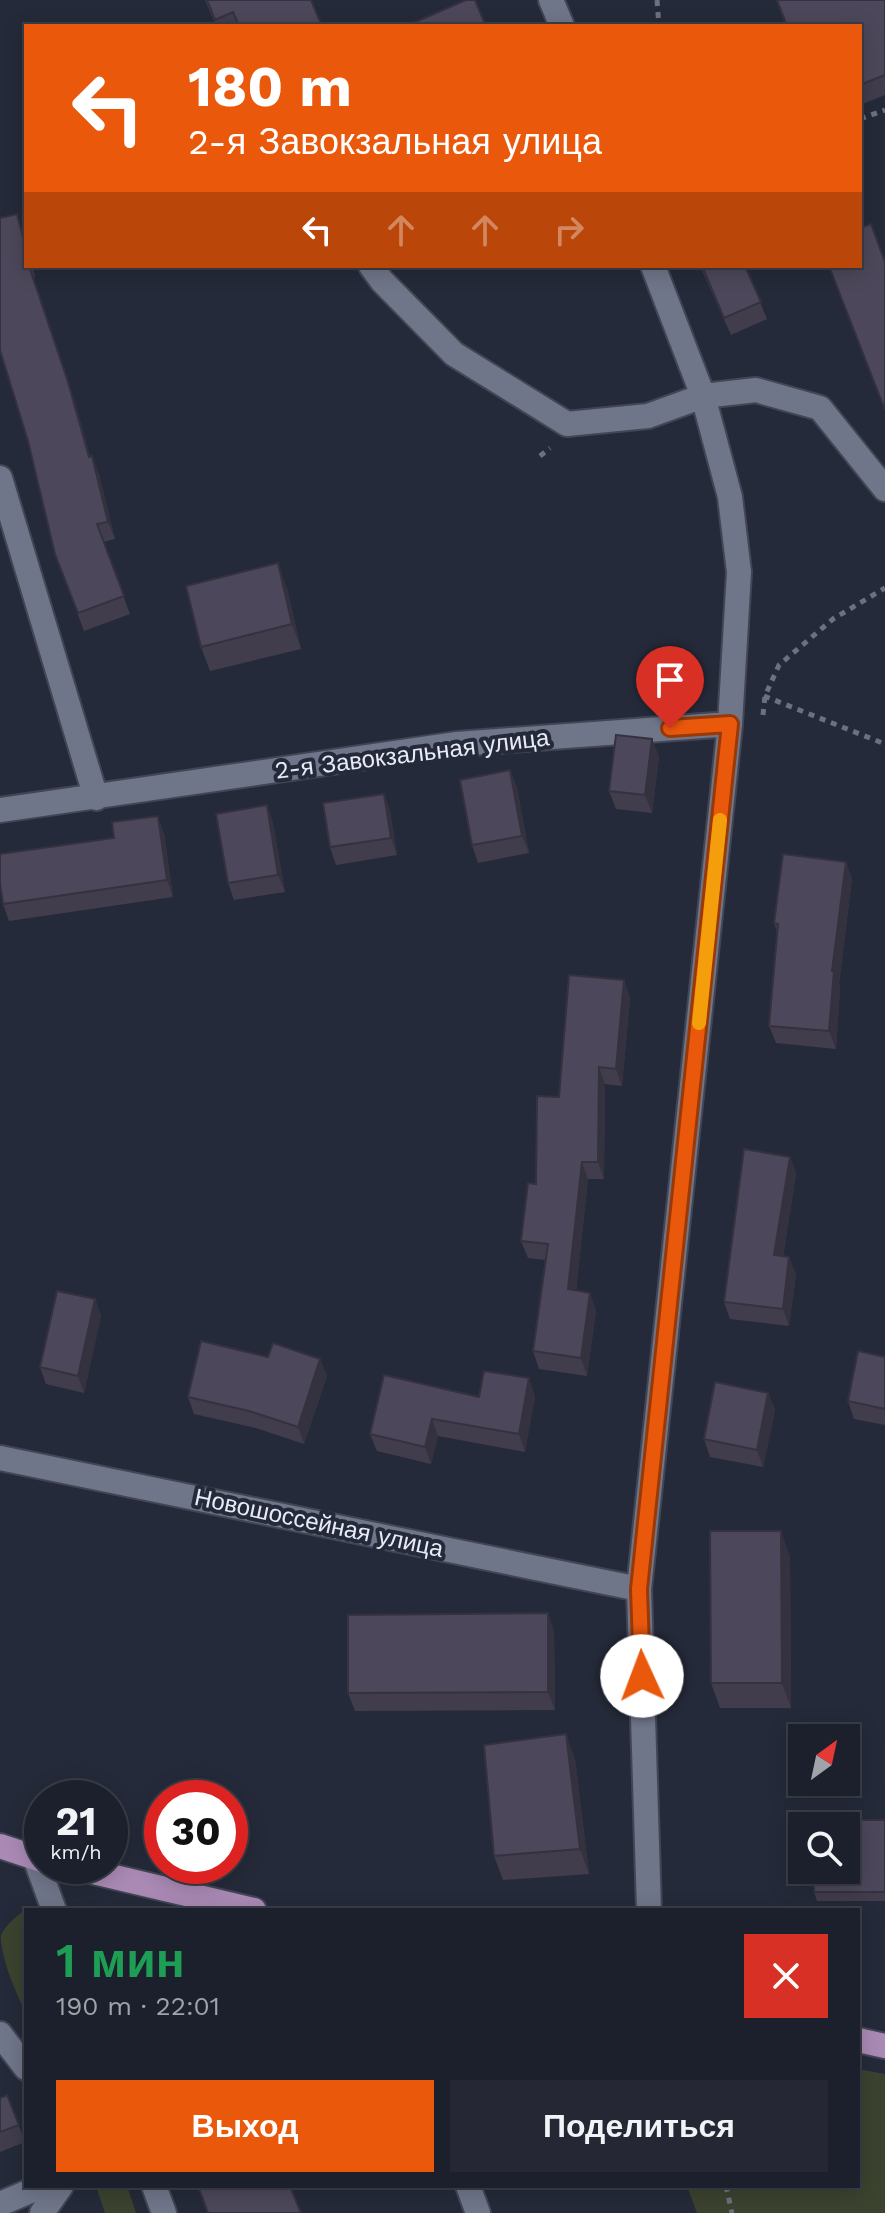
<!DOCTYPE html>
<html lang="ru">
<head>
<meta charset="utf-8">
<style>
	body { margin:0; font-family:"Work Sans",sans-serif; background:#252834; color:#f1f3f6; height:100vh; display:flex; flex-direction:column; font-size:30px; white-space:nowrap }
	* { box-sizing:border-box; margin:0 }
	p { font-size:26px; color:#a0a3a9 }
	.icon { flex:none; width:44px; height:44px; fill:none; stroke:currentColor; stroke-width:2; stroke-linecap:round; stroke-linejoin:round }
	.map { position:relative; flex:1; overflow:hidden }
	.details { position:absolute; left:24px; top:1908px; width:836px; height:280px; display:flex; flex-direction:column; background:#1c202c; border-radius:0px; box-shadow:0 4px 20px #0003,0 0 0 2px #3a3e48 }
	.details>* { flex:none }
	.guide { position:absolute; left:24px; top:24px; width:838px; height:244px; border-radius:0px; box-shadow:0 4px 20px #0003,0 0 0 2px #3a3e48; background:#ea580c; color:#fff; overflow:hidden }
	.needle { width:52px; rotate:33deg }
	.fabs { position:absolute; left:788px; top:1724px; display:grid; gap:16px }
	.fabs a { display:grid; place-items:center; width:72px; height:72px; border-radius:0px; background:#1c202c; box-shadow:0 4px 20px #0003,0 0 0 2px #3a3e48; font-size:40px }
	.speed { position:absolute; left:24px; top:1780px; display:flex; gap:16px; font-size:40px; font-weight:700; text-align:center }
	.speed>* { display:grid; place-content:center; width:104px; height:104px; border-radius:50%; background:#1c202c; box-shadow:0 4px 20px #0003,0 0 0 2px #3a3e48; line-height:1 }
	.speed small { font-size:20px; font-weight:400 }
	.speed .limit { border:12px solid #d22; background:#fff; color:#111 }
	.pin { position:absolute; display:grid; place-items:center; width:68px; height:68px; color:#fff; margin:-82px -34px; border-radius:50% 50% 50% 0; rotate:-45deg; box-shadow:0 0 8px #0007 }
	.pin .icon { rotate:45deg }
	.me { position:absolute; width:88px; margin:-44px; rotate:358deg; stroke-linejoin:round; filter:drop-shadow(0 0 6px #0008) }
	.turn { display:flex; align-items:center; gap:28px; height:168px; padding:0 32px; font-size:36px }
	.turn .icon { width:104px; height:104px; stroke-width:2.5 }
	.turn b { display:block; font-size:56px; line-height:68px }
	.lanes { display:flex; align-items:center; height:76px; padding:0 32px; background:#0003; justify-content:center; gap:40px; direction:ltr }
	.lanes .off { opacity:.35 }
	.round { display:grid; place-items:center; flex:none; width:84px; height:84px; border-radius:0px; background:#252834 }
	.summary { display:flex; align-items:center; justify-content:space-between; height:136px; padding:0 32px }
	h1 { font-size:48px; font-weight:600; line-height:60px; color:#1e9e55 }
	.cta { display:flex; gap:16px; margin-top:auto; padding:16px 32px }
	.cta a { flex:1; height:92px; border-radius:0px; background:#ea580c; color:#fff; font-size:32px; font-weight:600; line-height:92px; text-align:center }
	.cta a+a { background:#252834; color:#f1f3f6 }
	.map>svg:first-child { display:block }
	.green { fill:#3b432f }
	.lines { fill:none; stroke-linecap:round; stroke-linejoin:round }
	.minor-casing { stroke:#424654; stroke-width:28 }
	.major-casing { stroke:#424654; stroke-width:28 }
	.path { stroke:#6c707f; stroke-width:5; stroke-dasharray:6 6; stroke-linecap:butt }
	.minor { stroke:#70768a; stroke-width:24 }
	.major { stroke:#aa8ab5; stroke-width:24 }
	.wall { fill:#413d4d }
	.shaded-wall { fill:#35323f }
	.building { fill:#4c475a; stroke:#35323f; stroke-width:2 }
	.route-casing { stroke:#983908; stroke-width:20 }
	.route { stroke:#ea580c; stroke-width:14 }
	.slow { stroke:#f59e0b; stroke-width:14 }
	.labels { text-anchor:middle; dominant-baseline:central; stroke-width:8; stroke-linejoin:round; paint-order:stroke }
	.street-label { font-size:24px; fill:#e8ebf7; stroke:#252a3a }
</style>
</head>
<body>
<div class="map">
<svg width="885" height="2213" viewBox="0 0 885 2213">
	<rect width="100%" height="100%" fill="#252a3a"/>
	<!-- green -->
	<path class="green" d="M28 1908 26 1910V2012C16 1994 0 1956 1 1935 6 1924 18 1915 28 1908Z
		M858 2069 885 2074V2213H697L687 2186H858Z
		M96 2186H127L136 2213H105Z"/>
	<g class="lines">
		<defs>
			<path id="minor" d="M551 0 562 26
				M371 266 382 281 454 354 567 424 648 416 703 396 756 390 820 408 885 489
				M0 478 96 798
				M0 810 457 744 730 724
				M0 1458 639 1589
				M35 1858 54 1910
				M649 1910 639 1589 730 724 739 572 730 497 703 396 653 266
				M0 2034 26 2068
				M154 2186 164 2213
				M468 2186 478 2213
				M0 2204 42 2186
				M42 2213 61 2186"/>
			<path id="major" d="M0 1846 42 1860
				M68 1866 254 1910
				M858 2040 885 2046"/>
		</defs>
		<!-- minor casing -->
		<use href="#minor" class="minor-casing"/>
		<!-- major casing -->
		<use href="#major" class="major-casing"/>
		<!-- path -->
		<path class="path" d="M657 0 659 26
			M860 119 885 110
			M540 456 550 448
			M764 696 885 744
			M763 715 765 696 779 665 833 619 885 588
			M726 2186 732 2213"/>
		<!-- minor -->
		<use href="#minor" class="minor"/>
		<!-- major -->
		<use href="#major" class="major"/>
	</g>
	<!-- wall -->
	<path class="wall" d="M205 0H311L322 26H216Z
		M776 0H885V95L860 105V26H786Z
		M17 214 26 241V266H32L35 277 33 278 74 399 90 457 99 474 115 539 103 542 130 614 84 631 55 554Z
		M700 266H745L767 319 731 335Z
		M287 588 301 649 210 671 201 647Z
		M652 739 659 757 652 813 616 809 609 791Z
		M510 770 517 788 529 853 478 863 472 845Z
		M384 794 390 811 397 855 336 865 330 847Z
		M267 805 273 823 285 892 234 900 228 883Z
		M164 833 173 897 9 921 3 904Z
		M846 862 852 879 839 984 840 988 836 1049 776 1043 769 1026 777 931 774 923Z
		M624 980 630 998 622 1086 605 1084 604 1179H588L576 1291 596 1310 587 1376 539 1369 533 1351 545 1260 528 1258 521 1241 559 1097Z
		M790 1157 796 1174 783 1256 796 1274 789 1326 730 1319 724 1302Z
		M95 1299 101 1316 84 1393 46 1384 40 1367Z
		M268 1357 320 1359 327 1376 304 1444 256 1428 194 1414 188 1397Z
		M885 1357V1425L854 1419 848 1401Z
		M768 1393 775 1410 763 1467 710 1457 704 1439Z
		M535 1396 525 1452 438 1436 431 1464 377 1451 370 1434 479 1397Z
		M790 1556 791 1708H720L711 1683Z
		M554 1631 555 1710 355 1711 348 1693Z
		M575 1759 589 1874 503 1880 494 1856Z
		M885 1820V1901H817L814 1892Z
		M7 2095 25 2142 0 2152V2098Z"/>
	<!-- shaded-wall -->
	<path class="shaded-wall" d="M17 214 26 241V249Z
		M29 266 74 399 95 474 89 457Z
		M92 456 99 474 115 539 108 522Z
		M278 563 287 588 301 649 292 624Z
		M652 739 659 757 652 813 645 795Z
		M510 770 517 788 529 853 522 836Z
		M384 794 390 811 397 855 391 838Z
		M267 805 273 823 285 892 278 875Z
		M158 816 164 833 173 897 167 880Z
		M846 862 852 879 839 984 840 988 836 1049 829 1031 832 971Z
		M624 980 630 998 622 1086 616 1069Z
		M599 1067 605 1084 604 1179 598 1162Z
		M790 1157 796 1174 781 1272 774 1255Z
		M582 1162 588 1179 574 1307 568 1289Z
		M789 1257 796 1274 789 1326 783 1309Z
		M590 1293 596 1310 587 1376 581 1358Z
		M95 1299 101 1316 84 1393 78 1376Z
		M320 1359 327 1376 304 1444 298 1427Z
		M529 1378 535 1396 525 1452 519 1434Z
		M768 1393 775 1410 763 1467 757 1450Z
		M432 1419 438 1436 431 1464 425 1447Z
		M781 1531 790 1556 791 1708 782 1683Z
		M548 1613 554 1631 555 1710 548 1692Z
		M566 1734 575 1759 589 1874 580 1849Z"/>
	<!-- building -->
	<path class="building" d="M207 0H311L322 26H239L233 12 215 20Z
		M466 0H475L486 26H406Z
		M777 0H885V75L860 85V26H787Z
		M17 214 26 249V266H29L68 382 89 457 92 456 108 522 97 524 124 596 78 613 55 554 28 441 0 350V218Z
		M871 224 885 262V410L829 266H860V228Z
		M702 266H745L761 302 724 318Z
		M278 563 292 624 201 647 186 586Z
		M616 735 652 739 645 795 609 791Z
		M510 770 522 836 472 845 460 780Z
		M384 794 391 838 330 847 323 803Z
		M267 805 278 875 228 883 216 814Z
		M158 816 167 880 3 904 0 883V854L114 838 112 822Z
		M783 854 846 862 832 971H834L829 1031 769 1026 778 924 774 923Z
		M569 975 624 980 616 1069 599 1067 598 1162H582L568 1289 590 1293 581 1358 533 1351 548 1244 521 1241 528 1183 536 1184 537 1096 559 1097Z
		M744 1149 790 1157 774 1255 789 1257 783 1309 724 1302Z
		M57 1291 95 1299 78 1376 40 1367Z
		M201 1341 268 1357 273 1343 320 1359 298 1427 249 1411 188 1397Z
		M858 1351 885 1357V1409L848 1401Z
		M484 1371 529 1378 519 1434 432 1419 425 1447 370 1434 384 1375 479 1397Z
		M715 1382 768 1393 757 1450 704 1439Z
		M710 1531H781L782 1683H711Z
		M548 1613V1692L348 1693V1615Z
		M566 1734 580 1849 494 1856 484 1745Z
		M814 1820H885V1892H814V1870H846V1826H814Z
		M7 2095 19 2125 0 2132V2098Z
		M198 2186H290L301 2213H208Z"/>
	<g class="lines">
		<defs>
			<path id="route" d="M642 1676 639 1589 730 724 670 728"/>
		</defs>
		<!-- route casing -->
		<use href="#route" class="route-casing"/>
		<!-- route -->
		<use href="#route" class="route"/>
		<!-- slow -->
		<path class="slow" d="M699 1023 720 820"/>
	</g>
	<g class="labels">
		<!-- street labels -->
		<g class="street-label">
			<text transform="translate(412 754) rotate(-7)">2-я Завокзальная улица</text>
			<text transform="translate(319 1523) rotate(12)">Новошоссейная улица</text>
		</g>
	</g>
</svg>
<div class="fabs">
<a><svg class="needle" viewBox="-14 -14 28 28"><path d="M0-13l5 13h-10z" fill="#e53935"/><path d="M0 13l5-13h-10z" fill="#a0a3a9"/></svg></a>
<a><svg class="icon" aria-label="search" viewBox="0 0 24 24"><circle cx="10" cy="10" r="6"/><path d="M15 15l6 6"/></svg></a>
</div>
<div class="speed"><div>21<small>km/h</small></div><div class="limit">30</div></div>
<div class="pin" style="left:670px;top:728px;background:#d93025"><svg class="icon" aria-label="arrive" viewBox="0 0 24 24"><path d="M6 21V4h12l-3 4 3 4H6"/></svg></div>
<svg class="me" style="left:642px;top:1676px" viewBox="-20 -20 40 40"><circle r="19" fill="#fff"/><path d="M0-13L10 11 0 6-10 11z" fill="#ea580c"/></svg>
<div class="guide">
<div class="turn"><svg class="icon" aria-label="left" viewBox="0 0 24 24"><path d="M17 20v-9H6M10 6l-5 5 5 5"/></svg><div><b>180 m</b>2-я Завокзальная улица</div></div>
<div class="lanes"><svg class="icon" aria-label="left" viewBox="0 0 24 24"><path d="M17 20v-9H6M10 6l-5 5 5 5"/></svg><svg class="icon off" aria-label="ahead" viewBox="0 0 24 24"><path d="M12 20V5M6 11l6-6 6 6"/></svg><svg class="icon off" aria-label="ahead" viewBox="0 0 24 24"><path d="M12 20V5M6 11l6-6 6 6"/></svg><svg class="icon off" aria-label="right" viewBox="0 0 24 24"><path d="M7 20v-9h11M14 6l5 5-5 5"/></svg></div>
</div>
<section class="details">
<div class="summary"><div><h1>1 мин</h1><p>190 m · 22:01</p></div><a class="round" style="background:#d93025;color:#fff"><svg class="icon" aria-label="close" viewBox="0 0 24 24"><path d="M6 6l12 12M18 6L6 18"/></svg></a></div>
<div class="cta"><a>Выход</a><a>Поделиться</a></div>
</section>
</div>
</body>
</html>
